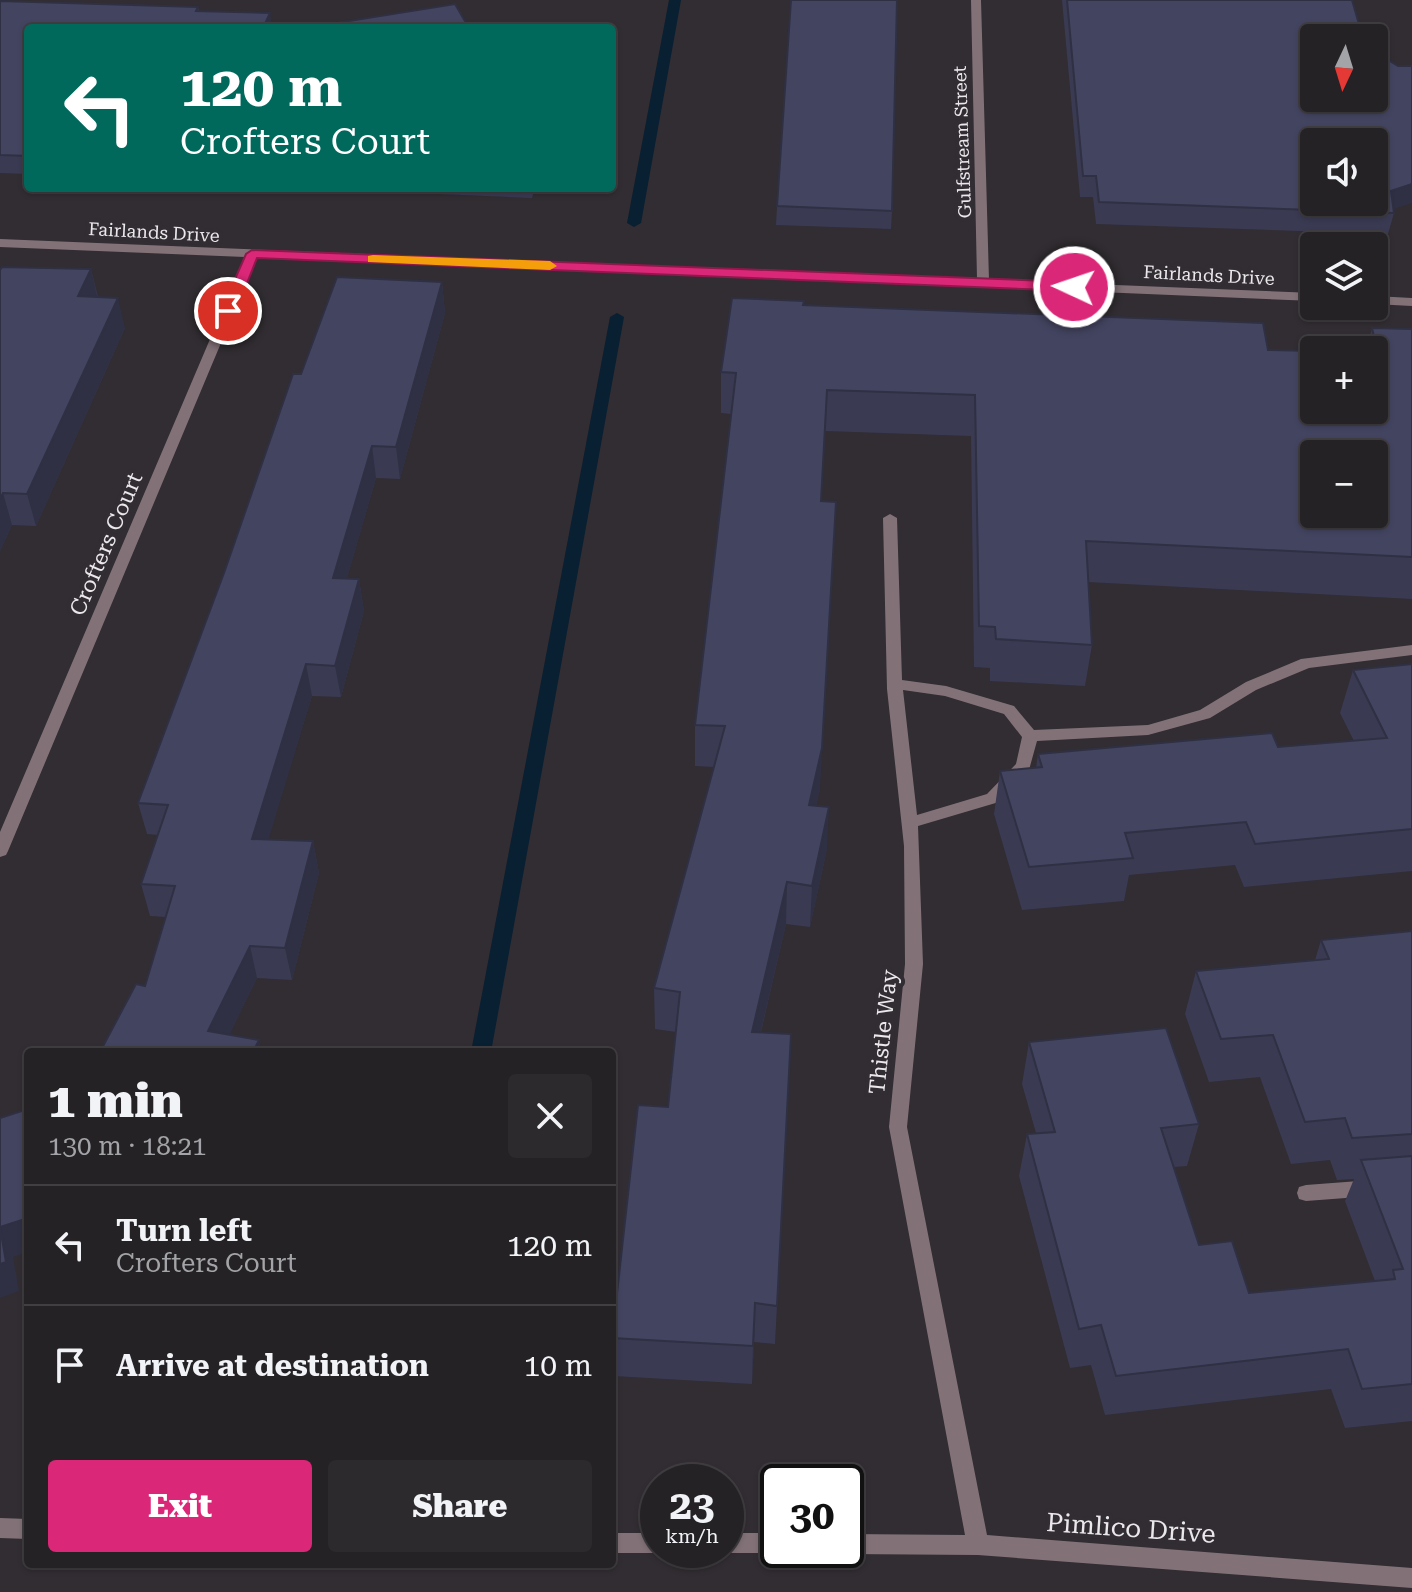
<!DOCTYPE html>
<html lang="en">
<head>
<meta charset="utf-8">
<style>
	body { margin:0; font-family:"Roboto Serif",serif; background:#2d2a2e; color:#f1f3f6; height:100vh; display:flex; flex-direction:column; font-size:30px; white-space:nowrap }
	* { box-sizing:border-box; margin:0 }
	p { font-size:26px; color:#a3a4a7 }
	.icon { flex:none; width:44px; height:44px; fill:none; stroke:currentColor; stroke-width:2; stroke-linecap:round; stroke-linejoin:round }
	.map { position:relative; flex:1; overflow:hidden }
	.sheet { position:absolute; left:24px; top:1048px; width:592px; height:520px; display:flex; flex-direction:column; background:#252226; border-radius:8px; box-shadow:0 2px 6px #0004,0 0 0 2px #423f43 }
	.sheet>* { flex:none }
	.banner { position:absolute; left:24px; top:24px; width:592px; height:168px; border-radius:8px; box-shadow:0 2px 6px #0004,0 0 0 2px #423f43; background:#00695c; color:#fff; overflow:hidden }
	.needle { width:52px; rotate:184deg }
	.fabs { position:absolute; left:1300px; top:24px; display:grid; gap:16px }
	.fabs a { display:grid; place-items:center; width:88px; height:88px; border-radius:8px; background:#252226; box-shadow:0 2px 6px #0004,0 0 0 2px #423f43; font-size:40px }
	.speed { position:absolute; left:640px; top:1464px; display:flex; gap:16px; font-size:40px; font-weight:700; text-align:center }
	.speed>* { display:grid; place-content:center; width:104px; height:104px; border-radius:50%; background:#252226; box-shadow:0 2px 6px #0004,0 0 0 2px #423f43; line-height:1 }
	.speed small { font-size:20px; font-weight:400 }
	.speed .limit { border:4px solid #111; border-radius:12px; background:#fff; color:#111 }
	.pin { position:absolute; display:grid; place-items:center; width:68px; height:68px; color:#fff; margin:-34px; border:4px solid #fff; border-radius:50%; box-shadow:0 2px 8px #0007 }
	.me { position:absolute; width:88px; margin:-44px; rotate:273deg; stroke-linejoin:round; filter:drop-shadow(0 0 6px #0008) }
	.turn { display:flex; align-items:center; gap:28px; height:168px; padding:0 24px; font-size:36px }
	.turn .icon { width:104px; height:104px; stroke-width:2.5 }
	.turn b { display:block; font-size:56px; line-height:68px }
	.round { display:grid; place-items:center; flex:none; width:84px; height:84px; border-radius:8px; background:#2d2a2e }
	.head { display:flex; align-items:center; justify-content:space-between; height:136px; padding:0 24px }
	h1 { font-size:48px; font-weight:800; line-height:60px }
	.button { display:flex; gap:16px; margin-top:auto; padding:16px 24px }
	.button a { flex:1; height:92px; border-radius:8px; background:#db2777; color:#fff; font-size:32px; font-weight:800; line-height:92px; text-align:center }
	.button a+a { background:#2d2a2e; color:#f1f3f6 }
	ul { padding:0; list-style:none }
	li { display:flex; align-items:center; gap:24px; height:120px; padding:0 24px; border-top:2px solid #423f43 }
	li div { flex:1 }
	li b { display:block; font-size:30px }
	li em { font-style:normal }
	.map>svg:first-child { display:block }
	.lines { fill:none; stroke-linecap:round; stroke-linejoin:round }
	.stream { fill:#091f32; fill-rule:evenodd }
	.minor { fill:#827278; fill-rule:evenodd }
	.wall { fill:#3a3a53 }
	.shaded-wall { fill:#2f3043 }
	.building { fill:#434460; stroke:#2f3043; stroke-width:2; fill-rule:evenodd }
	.route { fill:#db2777; stroke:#8e194d; stroke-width:2 }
	.slow { fill:#f59e0b }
	.labels { text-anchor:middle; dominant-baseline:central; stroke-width:8; stroke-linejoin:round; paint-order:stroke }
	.far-street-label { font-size:18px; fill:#ebe8ec; stroke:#312d32 }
	.street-label { font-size:22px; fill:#ebe8ec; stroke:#312d32 }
	.near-street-label { font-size:26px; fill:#ebe8ec; stroke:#312d32 }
</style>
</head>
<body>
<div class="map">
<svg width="1412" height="1592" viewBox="0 0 1412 1592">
	<rect width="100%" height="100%" fill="#312d32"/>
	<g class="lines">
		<!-- stream -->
		<path class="stream" d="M669 0H681L641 223 634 227 627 223Z
			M617 313 624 317 491 1052H471L610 317Z"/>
		<!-- minor -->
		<path class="minor" d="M971 0H981L989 280 1314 293V301L257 257 8 851 6 855 0 857V832L245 257 0 247V239L977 279Z
			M1374 296 1412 298V306L1374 304Z
			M890 514 897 518 902 680 946 686 1014 706 1034 730 1148 725 1200 710 1246 682 1301 659 1412 645V655L1309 668 1256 690 1210 718 1148 735 1037 741 1029 770 999 802 918 826 923 964 907 1127 987 1535 1412 1568V1588L978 1555 846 1554 838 1551 846 1550V1534L965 1535 889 1127 905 964 904 846 887 689 883 518ZM903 690 945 696 1004 714 1022 737 1016 764 987 794 917 815Z
			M1412 1177V1193L1306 1201 1299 1199 1297 1193 1299 1187 1306 1185Z
			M0 1518 28 1519V1539L0 1538Z
			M612 1533H658V1550H666L658 1553H612Z
			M726 1533H778V1550H786L778 1553H726L718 1550H726Z"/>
	</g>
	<!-- wall -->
	<path class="wall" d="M1062 0H1352L1393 209 1394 213 1388 234 1096 224 1093 197H1080Z
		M0 1 198 7 199 11 28 28V174L0 173Z
		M294 188H535L532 198Z
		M777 206 892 211 891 229 776 225Z
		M91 269 98 297 125 328 36 526 12 525 0 551V270Z
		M442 282 445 313 400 479 376 478 347 578 359 579 364 611 341 697 312 696 268 839 313 841 319 873 292 980 257 978 229 1035 100 1052 145 986 166 917 150 916 141 884 158 835 147 834 138 803 301 374Z
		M804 305 1268 350 1374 410V350H1366L1372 328 1412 329V599L1088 582 1092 645 1085 686 990 681V668L974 667 971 436 825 431 821 501 820 789 816 806 827 849 810 927 786 924 761 1032 791 1034 775 1344 754 1342 752 1384 614 1376 612 1336 668 1107 676 1032 655 1029 654 988 714 767 695 766V725L731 414 721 413V372Z
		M1412 664V871L1244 887 1235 865 1129 875 1124 901 1022 910 994 814 1000 771 1036 768 1038 754 1278 747 1354 741 1340 713 1353 670Z
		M1412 931V1421L1345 1428 1331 1389 1105 1415 1091 1365 1070 1368 1019 1176 1027 1134 1036 1133 1022 1084 1029 1042 1199 1124 1187 1166 1174 1167 1199 1245 1249 1293 1375 1281 1345 1201 1354 1179 1337 1180 1330 1160 1291 1164 1260 1077 1209 1082 1185 1014 1196 971 1315 960 1321 940Z"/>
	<!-- shaded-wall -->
	<path class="shaded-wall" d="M270 13 272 28H263Z
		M1412 184V203L1385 212 1391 191Z
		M91 269 98 300 78 296Z
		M442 282 445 313 400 479 396 447Z
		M118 298 125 328 36 526 27 494Z
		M372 446 376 478 338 610 333 578Z
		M3 493 12 525 0 551V499Z
		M836 502 820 789 807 846 809 805Z
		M359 579 364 611 341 697 335 666Z
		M306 664 312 696 259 871 252 839Z
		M829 807 827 849 810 927 812 886Z
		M313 841 319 873 292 980 285 948Z
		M787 882 786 924 751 1073 752 1032Z
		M250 946 257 978 221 1052 208 1031Z
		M259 1040 262 1052H253Z
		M28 1218V1252L13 1257 19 1291 0 1298V1227Z
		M755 1303 754 1342 752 1384 753 1346Z"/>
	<!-- building -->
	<path class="building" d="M791 0H897L892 211 777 206Z
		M1067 0H1352L1363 38H1314V98H1374V51L1398 66H1412V184L1391 191 1394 213 1099 202 1096 176H1083ZM1314 142H1374V202H1314Z
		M0 1 198 7 196 11 270 13 263 28H28V156L0 155Z
		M455 4 469 28H305Z
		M2 267 91 269 78 296 118 298 27 494 3 493 0 499V270Z
		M337 277 442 282 396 447 372 446 333 578 359 579 335 666 306 664 252 839 313 841 285 948 250 946 208 1031 259 1040 253 1052H100L136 984 145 986 175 886 141 884 168 805 138 803 224 573 293 374H301Z
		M732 298 804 301 803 305 1263 323 1268 350 1314 351V410H1374V354H1378L1372 328 1412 329V557L1086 541 1092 645 996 639 995 627 979 626 975 395 827 390 821 501 836 502 822 748 809 805 829 807 812 886 787 882 752 1032 791 1034 777 1306 755 1303 753 1346 612 1338 638 1105 668 1107 680 992 654 988 725 726 695 725 736 373 721 372ZM1314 454H1374V514H1314Z
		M1412 664V829L1255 844 1246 822 1125 833 1133 858 1029 867 1000 771 1042 767 1038 754 1272 733 1278 747 1387 738 1353 670Z
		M1412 931V1134L1352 1138 1345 1118 1305 1122 1273 1035 1221 1039 1196 971 1329 959 1321 940Z
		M1166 1028 1199 1124 1161 1128 1199 1245 1232 1241 1249 1293 1395 1279 1393 1270 1403 1269 1361 1160 1412 1156V1384L1362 1389 1348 1349 1116 1376 1101 1325 1079 1329 1027 1134 1055 1132 1029 1042Z
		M28 1109V1218L0 1227 6 1262 0 1264V1118Z"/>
	<!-- route -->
	<path class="route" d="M252 250 1074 282 1081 287 1074 291 257 258 236 311 233 314H223L221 311 246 254Z"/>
	<!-- slow -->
	<path class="slow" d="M373 255 550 261 557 266 550 270 368 262V256Z"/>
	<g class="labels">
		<!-- far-street labels -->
		<g class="far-street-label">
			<text transform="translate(962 142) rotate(-92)">Gulfstream Street</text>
			<text transform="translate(154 232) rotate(3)">Fairlands Drive</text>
			<text transform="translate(1209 275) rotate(3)">Fairlands Drive</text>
		</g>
		<!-- street labels -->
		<g class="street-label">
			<text transform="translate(106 544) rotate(-67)">Crofters Court</text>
			<text transform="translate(883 1032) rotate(-84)">Thistle Way</text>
		</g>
		<!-- near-street labels -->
		<g class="near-street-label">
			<text transform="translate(1131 1528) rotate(4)">Pimlico Drive</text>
		</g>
	</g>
</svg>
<div class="fabs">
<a><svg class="needle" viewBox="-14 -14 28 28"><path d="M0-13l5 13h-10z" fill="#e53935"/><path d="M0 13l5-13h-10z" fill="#a3a4a7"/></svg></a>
<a><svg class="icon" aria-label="sound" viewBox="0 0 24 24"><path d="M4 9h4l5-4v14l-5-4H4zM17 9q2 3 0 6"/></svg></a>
<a><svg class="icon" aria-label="layers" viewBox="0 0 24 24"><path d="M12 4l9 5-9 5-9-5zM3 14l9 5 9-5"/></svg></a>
<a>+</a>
<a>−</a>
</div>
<div class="speed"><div>23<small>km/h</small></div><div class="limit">30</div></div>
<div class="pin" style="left:228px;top:311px;background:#d93025"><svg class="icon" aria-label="arrive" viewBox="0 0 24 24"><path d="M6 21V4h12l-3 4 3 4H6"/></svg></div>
<svg class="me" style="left:1074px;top:287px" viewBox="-20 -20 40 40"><circle r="17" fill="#db2777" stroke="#fff" stroke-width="3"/><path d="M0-11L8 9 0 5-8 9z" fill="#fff"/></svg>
<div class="banner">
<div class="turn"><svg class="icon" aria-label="left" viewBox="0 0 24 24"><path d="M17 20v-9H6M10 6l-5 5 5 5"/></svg><div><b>120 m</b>Crofters Court</div></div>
</div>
<section class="sheet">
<div class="head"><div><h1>1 min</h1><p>130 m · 18:21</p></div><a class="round"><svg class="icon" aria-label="close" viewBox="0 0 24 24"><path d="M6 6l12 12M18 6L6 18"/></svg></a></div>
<ul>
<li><svg class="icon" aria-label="left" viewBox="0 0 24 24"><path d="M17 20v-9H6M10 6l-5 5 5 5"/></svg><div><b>Turn left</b><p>Crofters Court</p></div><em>120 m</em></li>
<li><svg class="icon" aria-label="arrive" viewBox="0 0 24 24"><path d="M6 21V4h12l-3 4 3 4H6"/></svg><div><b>Arrive at destination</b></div><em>10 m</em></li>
</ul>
<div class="button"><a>Exit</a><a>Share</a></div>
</section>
</div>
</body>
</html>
